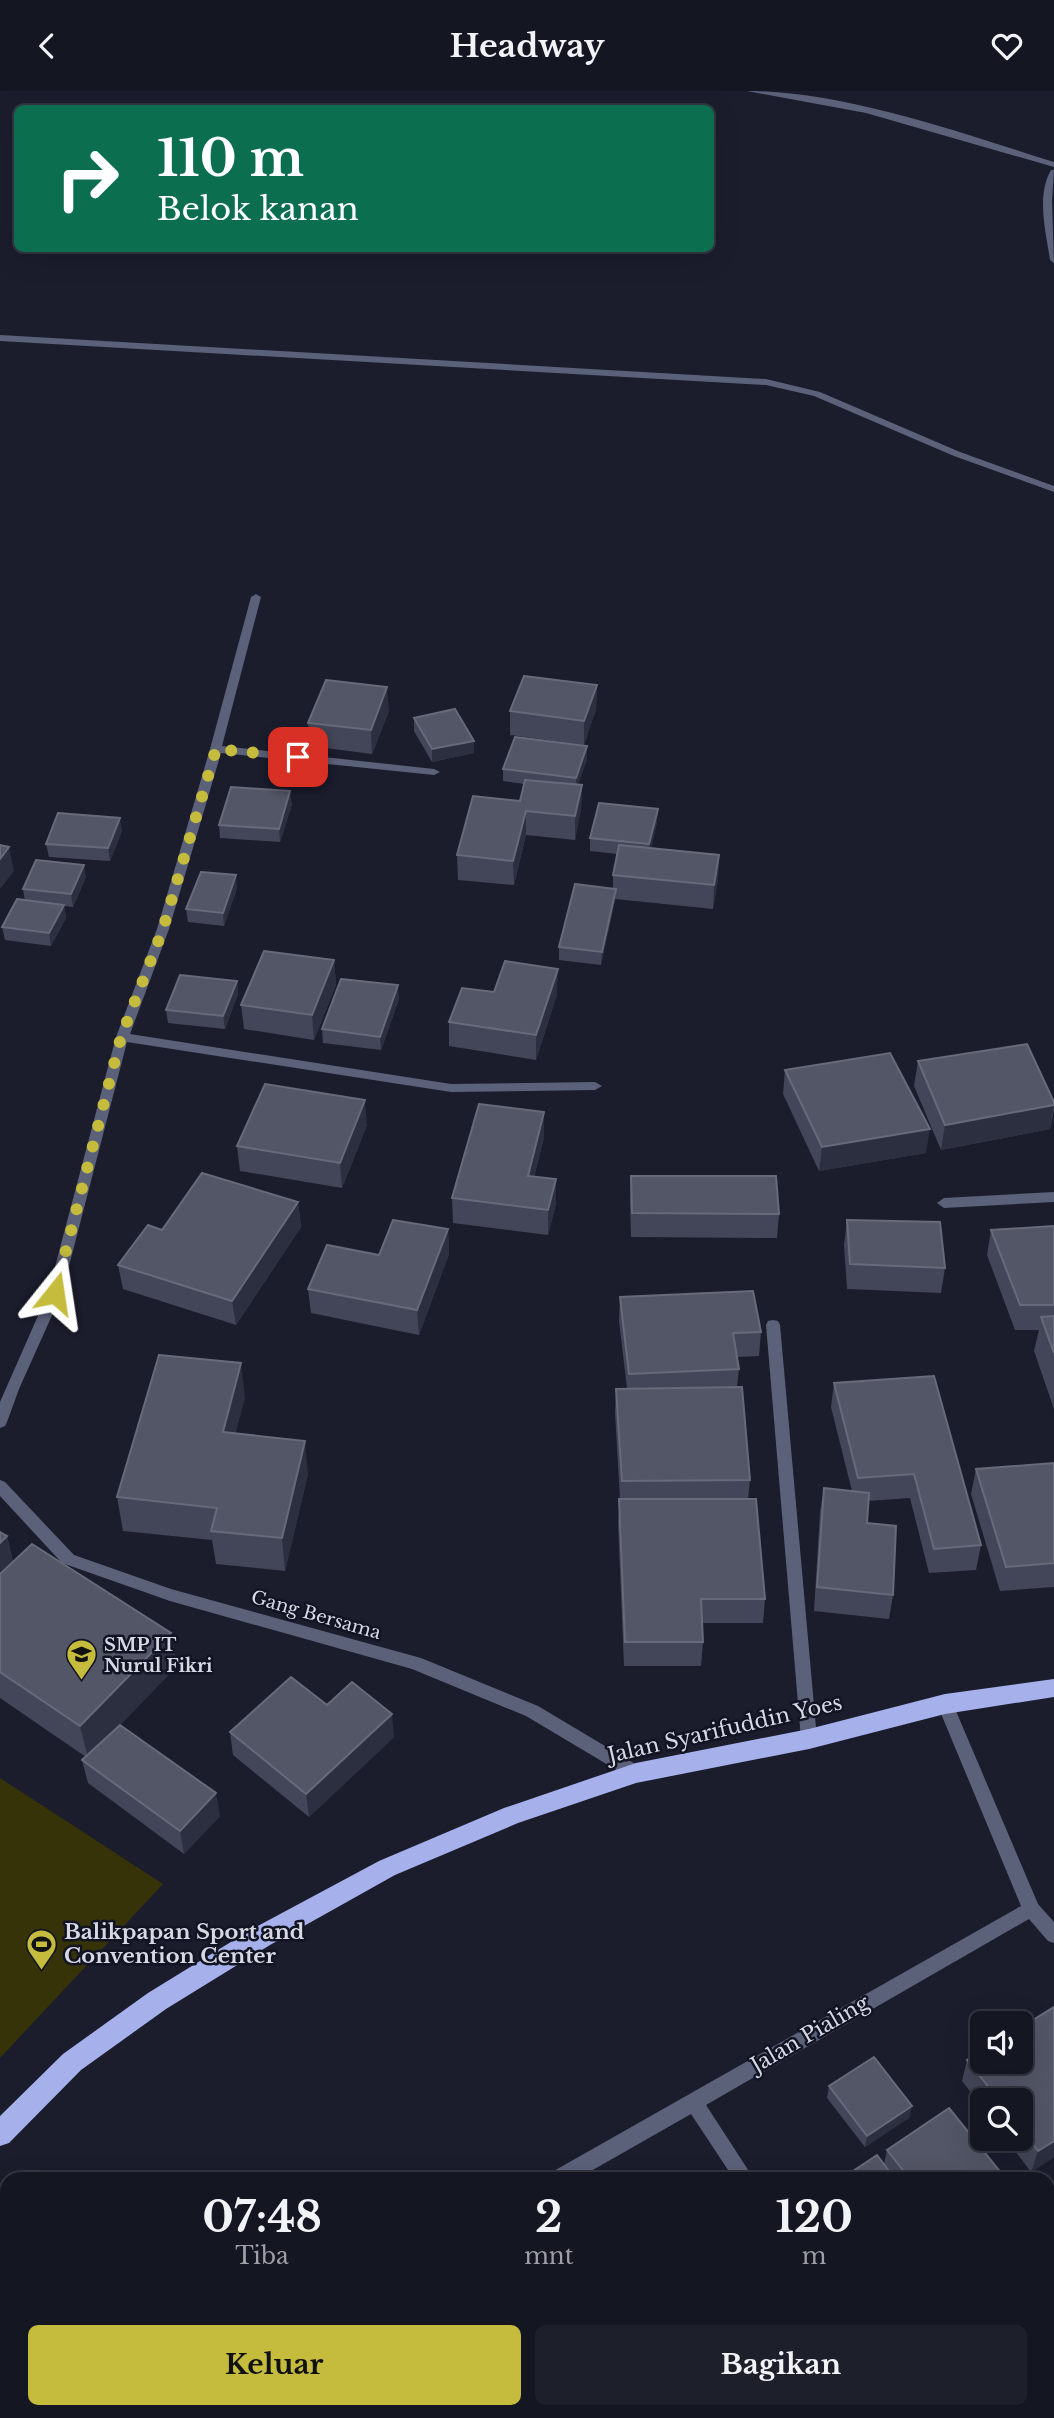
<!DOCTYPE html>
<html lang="id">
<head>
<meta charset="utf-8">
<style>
	body { margin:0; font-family:"Libre Baskerville",serif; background:#1d1f2a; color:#f1f3f6; height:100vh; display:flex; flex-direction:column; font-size:26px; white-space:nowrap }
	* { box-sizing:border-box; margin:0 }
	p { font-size:23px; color:#9d9fa5 }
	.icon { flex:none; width:38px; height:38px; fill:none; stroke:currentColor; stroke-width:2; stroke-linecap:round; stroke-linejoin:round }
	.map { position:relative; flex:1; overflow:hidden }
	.details { position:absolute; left:0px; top:2081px; width:1055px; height:247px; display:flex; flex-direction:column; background:#141622; border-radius:21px 21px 0 0; box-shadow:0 7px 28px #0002,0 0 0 2px #333540 }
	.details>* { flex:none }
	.banner { position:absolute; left:14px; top:14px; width:700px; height:147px; border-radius:10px; box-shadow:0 7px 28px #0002,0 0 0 2px #333540; background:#0b6e4f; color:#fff; overflow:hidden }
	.buttons { position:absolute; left:970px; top:1920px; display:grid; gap:14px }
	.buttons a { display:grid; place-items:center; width:63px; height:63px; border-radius:10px; background:#141622; box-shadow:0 7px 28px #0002,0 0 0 2px #333540; font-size:35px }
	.pin { position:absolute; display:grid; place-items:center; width:60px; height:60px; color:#fff; margin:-30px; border-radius:14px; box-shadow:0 4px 10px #0006 }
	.me { position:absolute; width:77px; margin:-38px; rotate:15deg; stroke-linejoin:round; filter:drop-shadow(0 0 5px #0008) }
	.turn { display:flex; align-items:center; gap:24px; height:147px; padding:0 28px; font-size:32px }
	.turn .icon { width:91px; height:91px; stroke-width:2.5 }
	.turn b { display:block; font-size:49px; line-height:60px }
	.eta { display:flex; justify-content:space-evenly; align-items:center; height:119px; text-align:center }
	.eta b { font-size:42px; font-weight:800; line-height:49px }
	.primary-button { display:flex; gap:14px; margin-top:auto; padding:14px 28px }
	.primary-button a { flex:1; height:80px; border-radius:10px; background:#c5bc3d; color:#111; font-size:28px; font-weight:800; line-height:80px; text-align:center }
	.primary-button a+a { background:#1d1f2a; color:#f1f3f6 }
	header { display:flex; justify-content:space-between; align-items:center; height:91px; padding:0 28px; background:#141622; font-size:32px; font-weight:800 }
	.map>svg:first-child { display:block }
	.green { fill:#363309 }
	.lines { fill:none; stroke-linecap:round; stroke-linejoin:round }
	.service { fill:#5c617a; fill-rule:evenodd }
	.minor { fill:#5c617a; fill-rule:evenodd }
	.trunk { fill:#a6b1ec; fill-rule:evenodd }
	.wall { fill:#434658 }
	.shaded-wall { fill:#2c2f40 }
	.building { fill:#535666; stroke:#676a7a; stroke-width:2 }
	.route { stroke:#c5bc3d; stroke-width:12; stroke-dasharray:0 21.6 }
	.labels { text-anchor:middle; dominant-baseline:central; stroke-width:5; stroke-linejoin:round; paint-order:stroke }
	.street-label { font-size:18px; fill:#d6d8e3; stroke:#121423 }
	.poi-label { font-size:18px; font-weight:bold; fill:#d6d8e3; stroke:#121423; text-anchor:start }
	.near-street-label { font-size:21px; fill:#d6d8e3; stroke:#121423 }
	.near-poi-label { font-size:21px; font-weight:bold; fill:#d6d8e3; stroke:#121423; text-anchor:start }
</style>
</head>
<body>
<header><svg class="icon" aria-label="back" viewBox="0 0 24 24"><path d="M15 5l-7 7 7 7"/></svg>Headway<svg class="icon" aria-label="heart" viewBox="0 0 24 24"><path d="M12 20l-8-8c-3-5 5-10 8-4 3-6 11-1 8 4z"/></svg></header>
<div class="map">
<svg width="1054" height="2327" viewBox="0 0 1054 2327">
	<rect width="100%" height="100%" fill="#1b1d2d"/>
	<!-- green -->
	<path class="green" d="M0 1687 163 1793 0 1967Z"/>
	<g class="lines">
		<!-- service -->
		<path class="service" d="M747 0C844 0 961 42 1054 71V76L866 22Z
			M1051 79H1054L1052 110 1054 172 1050 169C1046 141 1036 105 1051 79Z
			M0 244 766 288 820 301 960 361 1054 395V401L954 365 814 305 766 294 0 250Z"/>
		<!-- minor -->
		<path class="minor" d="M256 503 261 506 222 655 434 678 440 681 434 684 221 662 169 838 130 943 451 993 595 991 602 995 595 999 451 1001 127 951 62 1202 19 1298 7 1331 5 1335 0 1337V1311L48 1202 116 946 157 838 210 658 251 506Z
			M1054 1101V1111L944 1117 937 1112 944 1107Z
			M773 1229 778 1230 780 1234 817 1648 815 1653 809 1655 803 1653 801 1648 766 1234 768 1230Z
			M0 1389 5 1391 74 1464 171 1498 421 1567 538 1615 642 1677 644 1682 642 1687 636 1689 630 1687 526 1625 412 1578 170 1510 62 1472 0 1405Z
			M945 1606 951 1608 953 1613 1038 1813 1054 1831V1852L1048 1850 1029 1828 706 2014 754 2088H734L691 2023 577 2088H550L552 2081 1021 1815 937 1613 939 1608Z
			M140 2320H168L165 2327H137Z
			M372 2320H392L395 2327H375Z
			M894 2320H915L918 2327H897Z"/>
		<!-- trunk -->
		<path class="trunk" d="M1054 1588V1606L945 1623 809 1658 636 1692 518 1732 395 1784 270 1854 166 1918 81 1979 9 2052 0 2055V2025L63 1963 148 1902 252 1838 379 1770 504 1717 636 1672 809 1638 945 1603Z"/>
	</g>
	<!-- wall -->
	<path class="wall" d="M597 594 596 618 584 654 510 644V620Z
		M389 620 372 663 310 655 308 632Z
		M414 627 474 662 432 671 414 640Z
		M587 655V668L578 693 582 694 581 718 575 749 526 744 514 794 458 789 457 764 520 710 524 693 503 690V678Z
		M292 713 280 751 220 747 219 734Z
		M657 731 651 757 719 764 718 788 713 818 615 808 601 874 559 869V856L613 797V784L618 763 590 760V747Z
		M122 740 110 770 49 766 46 753Z
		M86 786 73 816 64 815 66 827 51 855 5 849 2 836 25 810 23 798Z
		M237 797 224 835 188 831 186 818Z
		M334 869 336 894 314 949 244 938 241 914Z
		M237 890 238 903 225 938 168 932 166 919Z
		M494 901 557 903 536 969 449 955V931Z
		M399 908 381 959 323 952 322 938Z
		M918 970 1054 1011V1019L1050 1038 941 1059 914 995Z
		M785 979 926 1062 819 1080 783 1003Z
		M544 1021V1046L534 1086 556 1113 548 1144 453 1132 452 1107Z
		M367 1034 342 1097 240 1080 237 1055Z
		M631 1085 779 1123 777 1147 631 1146 630 1109Z
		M298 1111 301 1136 236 1234 123 1198 118 1174 162 1139Z
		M847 1129 945 1177 941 1202 847 1198 844 1154Z
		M1054 1135V1318L1034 1260 1039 1239H1015L987 1164 991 1139Z
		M448 1138 449 1163 419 1244 311 1222 308 1198 379 1164Z
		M620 1206 761 1241 759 1265 737 1266 739 1278 737 1296 750 1389 748 1408 765 1508 763 1532H702L703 1551 701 1575H624L618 1432 620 1408 615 1322 616 1298 627 1297 619 1230Z
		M834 1292 981 1454 976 1479 929 1482 910 1407 868 1410 867 1432 893 1504 889 1528 814 1520 820 1421 824 1397 852 1400 831 1316Z
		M245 1306 235 1343 308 1383 285 1480 216 1473 212 1449 123 1440 117 1406Z
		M1054 1372V1496L1000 1500 971 1403 976 1378Z
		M0 1441 7 1445 13 1471 177 1575 120 1634 220 1725 184 1763 88 1692 82 1669 86 1666 0 1607Z
		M327 1614 394 1646 309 1726 233 1664 230 1641Z
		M1054 1916V2066L1031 2081 1006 2048H1020V2009H982V2016L962 1990 967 1969Z
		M829 1995 910 2026 865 2056 827 2007Z
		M887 2059 1006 2088H841L884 2073Z
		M1054 2096V2191L1048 2183V2100Z
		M451 2320H494L485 2327H455Z
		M517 2320H617L621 2327H517Z
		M641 2320H691L681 2327H646Z
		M959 2320H1048L1054 2327H964Z"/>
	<!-- shaded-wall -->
	<path class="shaded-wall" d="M597 594 596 618 584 654V630Z
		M387 596 389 620 372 663 371 639Z
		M474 650V662L432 671V658Z
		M587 655V668L576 700V687Z
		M582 694 581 718 575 749V725Z
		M290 700 292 713 280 751 279 738Z
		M658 718 657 731 649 766V753Z
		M526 720V744L514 794 513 770Z
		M120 727 122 740 110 770 108 757Z
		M9 756 14 780 0 798V768Z
		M719 764 718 788 713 818 714 794Z
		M84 774 86 786 73 816 71 803Z
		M236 784 237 797 224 835 223 822Z
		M616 798 615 810 601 874 602 861Z
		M64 814 66 827 51 855 49 842Z
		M334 869 336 894 314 949 312 924Z
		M558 878 557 903 536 969V944Z
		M237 890 238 903 225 938 223 925Z
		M398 894 399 908 381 959 380 946Z
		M365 1009 367 1034 342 1097 340 1072Z
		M1054 1014 1050 1038 941 1059 945 1034Z
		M544 1021V1046L528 1110V1085Z
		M930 1038 926 1062 819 1080 822 1056Z
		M556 1088V1113L548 1144V1119Z
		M298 1111 301 1136 236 1234 232 1210Z
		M448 1138 449 1163 419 1244 417 1219Z
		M241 1272 245 1306 227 1374 223 1341Z
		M305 1350 308 1383 285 1480 282 1447Z
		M7 1445 14 1478 0 1492V1452Z
		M171 1542 177 1575 88 1667 80 1635Z
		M392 1623 394 1646 309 1726 306 1703Z
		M216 1702 220 1725 184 1763 180 1740Z
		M912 2015 910 2026 865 2056 867 2045Z
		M1054 2050V2066L1031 2081 1038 2060Z
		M466 2320H494L485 2327H463V2323Z
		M666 2320H691L681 2327H659V2326Z"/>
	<!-- building -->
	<path class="building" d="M524 585 597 594 584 630 510 620Z
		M326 589 387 596 371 639 308 632Z
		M455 618 474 650 432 658 414 627Z
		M515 646 587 655 576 687 503 678Z
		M525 689 582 694 575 725 526 720 513 770 457 764 473 705 520 710Z
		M231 696 290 700 279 738 219 734Z
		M599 712 658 718 649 753 590 747Z
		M58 722 120 727 108 757 46 753Z
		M0 754 9 756 0 768Z
		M619 754 719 764 714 794 613 784Z
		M36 769 84 774 71 803 23 798Z
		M201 781 236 784 223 822 186 818Z
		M575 793 616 798 602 861 559 856Z
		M17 808 64 814 49 842 2 836Z
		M264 860 334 869 312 924 241 914Z
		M505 870 558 878 536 944 449 931 462 897 494 901Z
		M180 884 237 890 223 925 166 919Z
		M341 888 398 894 380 946 322 938Z
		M1027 953 1054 1011V1014L945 1034 918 970Z
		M890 962 930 1038 822 1056 785 979Z
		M265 993 365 1009 340 1072 237 1055Z
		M479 1013 544 1021 528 1085 556 1088 548 1119 452 1107Z
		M202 1082 298 1111 232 1210 118 1174 148 1134 162 1139Z
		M631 1085H776L779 1123 632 1122Z
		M393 1129 448 1138 417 1219 308 1198 327 1154 379 1164Z
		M847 1129 940 1131 945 1177 850 1173Z
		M1054 1135V1214H1020L991 1139Z
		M753 1200 761 1241 733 1242 739 1278 629 1283 620 1206Z
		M1054 1225V1262L1041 1226Z
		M159 1264 241 1272 223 1341 305 1350 282 1447 211 1440 217 1417 117 1406Z
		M934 1285 981 1454 934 1458 914 1383 858 1387 834 1292Z
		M742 1296 750 1389 622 1390 616 1298Z
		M1054 1372V1472L1006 1476 976 1378Z
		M824 1397 869 1402 867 1432 896 1435 893 1504 817 1496Z
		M619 1408H756L765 1508H701L703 1551H625Z
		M0 1441 7 1445 0 1452Z
		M32 1453 171 1542 80 1635 0 1581V1483Z
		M291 1586 327 1614 352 1591 392 1623 306 1703 230 1641Z
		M120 1634 216 1702 180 1740 82 1669Z
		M1054 1916V2050L1038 2060 1020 2037V2009H999L967 1969 982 1960V1970H1020V1937Z
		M874 1966 912 2015 867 2045 829 1995Z
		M949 2017 1006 2088H910L887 2059Z
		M877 2064 895 2088H841Z
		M1054 2096V2161L1048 2154V2100Z
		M1054 2233V2327H984L979 2320H1048V2237Z
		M521 2320H617L621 2327H525Z
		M656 2320H666L659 2326Z
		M708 2320H855L860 2327H699Z"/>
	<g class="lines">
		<!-- route -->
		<path class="route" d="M55 1202 121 946 163 838 216 658 298 666"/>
	</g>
	<!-- icons -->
	<defs>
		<symbol id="school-pin" viewBox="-11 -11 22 30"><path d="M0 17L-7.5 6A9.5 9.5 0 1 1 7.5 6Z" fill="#c5bc3d" stroke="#121423"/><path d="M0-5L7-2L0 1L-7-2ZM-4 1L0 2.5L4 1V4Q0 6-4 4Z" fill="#111"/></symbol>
		<symbol id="stadium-pin" viewBox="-11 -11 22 30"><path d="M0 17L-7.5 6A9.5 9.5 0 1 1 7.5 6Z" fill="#c5bc3d" stroke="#121423"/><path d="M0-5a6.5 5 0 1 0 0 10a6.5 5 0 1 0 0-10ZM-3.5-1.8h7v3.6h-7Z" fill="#111"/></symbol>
	</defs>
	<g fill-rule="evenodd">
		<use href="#school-pin" x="64" y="1546" width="35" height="47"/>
		<use href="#stadium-pin" x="24" y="1836" width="35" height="47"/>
	</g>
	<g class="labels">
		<!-- street labels -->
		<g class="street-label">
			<text transform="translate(316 1524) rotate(16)">Gang Bersama</text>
		</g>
		<!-- poi labels -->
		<g class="poi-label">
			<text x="104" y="1554">SMP IT<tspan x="104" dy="21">Nurul Fikri</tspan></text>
		</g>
		<!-- near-street labels -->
		<g class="near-street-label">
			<text transform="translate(725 1638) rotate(-13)">Jalan Syarifuddin Yoes</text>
			<text transform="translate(810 1943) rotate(-30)">Jalan Pialing</text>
		</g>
		<!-- near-poi labels -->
		<g class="near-poi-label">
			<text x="64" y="1841">Balikpapan Sport and<tspan x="64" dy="24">Convention Center</tspan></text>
		</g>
	</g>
</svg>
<div class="buttons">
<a><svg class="icon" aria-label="sound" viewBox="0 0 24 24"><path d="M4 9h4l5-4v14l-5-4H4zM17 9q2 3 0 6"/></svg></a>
<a><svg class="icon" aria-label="search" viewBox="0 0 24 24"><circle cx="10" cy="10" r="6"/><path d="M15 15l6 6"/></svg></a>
</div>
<div class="pin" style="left:298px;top:666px;background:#d93025"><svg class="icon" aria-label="arrive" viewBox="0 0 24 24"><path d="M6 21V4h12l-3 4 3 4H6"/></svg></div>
<svg class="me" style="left:55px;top:1202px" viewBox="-20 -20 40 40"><path d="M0-17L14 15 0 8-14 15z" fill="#c5bc3d" stroke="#fff" stroke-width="4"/></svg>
<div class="banner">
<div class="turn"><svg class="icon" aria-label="right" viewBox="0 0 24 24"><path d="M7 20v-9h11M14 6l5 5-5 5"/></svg><div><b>110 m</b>Belok kanan</div></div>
</div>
<section class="details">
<div class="eta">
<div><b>07:48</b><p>Tiba</p></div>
<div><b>2</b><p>mnt</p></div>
<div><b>120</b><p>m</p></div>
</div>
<div class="primary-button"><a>Keluar</a><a>Bagikan</a></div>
</section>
</div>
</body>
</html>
